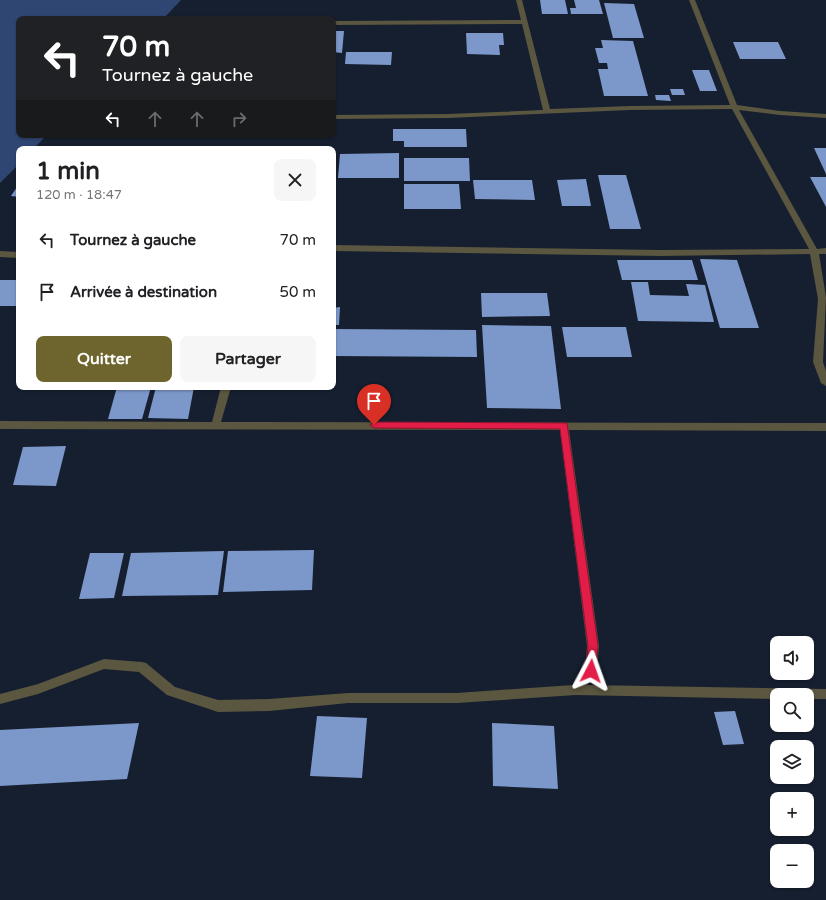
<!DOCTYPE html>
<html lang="fr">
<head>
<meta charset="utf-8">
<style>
	body { margin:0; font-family:"Varela Round",sans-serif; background:#f6f6f6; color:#202124; height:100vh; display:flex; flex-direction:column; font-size:15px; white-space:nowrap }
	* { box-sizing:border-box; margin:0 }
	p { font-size:13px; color:#757577 }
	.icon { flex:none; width:22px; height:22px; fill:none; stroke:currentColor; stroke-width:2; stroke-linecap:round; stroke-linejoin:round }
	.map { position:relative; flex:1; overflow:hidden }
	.drawer { position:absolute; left:16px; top:146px; width:320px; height:244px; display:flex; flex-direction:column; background:#fff; border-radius:8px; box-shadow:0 1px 3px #0004 }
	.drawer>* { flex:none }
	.banner { position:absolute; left:16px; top:16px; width:320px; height:122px; border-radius:8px; box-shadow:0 1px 3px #0004; background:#202124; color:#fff; overflow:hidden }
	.buttons { position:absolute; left:770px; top:636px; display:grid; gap:8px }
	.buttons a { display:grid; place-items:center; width:44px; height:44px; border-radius:8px; background:#fff; box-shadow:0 1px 3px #0004; font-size:20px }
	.pin { position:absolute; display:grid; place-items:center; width:34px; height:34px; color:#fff; margin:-41px -17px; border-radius:50% 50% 50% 0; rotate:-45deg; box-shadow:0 0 4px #0007 }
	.pin .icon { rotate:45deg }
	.me { position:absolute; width:44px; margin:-22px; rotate:4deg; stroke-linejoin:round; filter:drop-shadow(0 0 3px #0008) }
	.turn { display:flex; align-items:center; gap:14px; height:84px; padding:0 20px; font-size:18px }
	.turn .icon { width:52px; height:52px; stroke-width:2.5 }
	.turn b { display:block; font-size:28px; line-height:34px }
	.lanes { display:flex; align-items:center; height:38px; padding:0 20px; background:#0003; justify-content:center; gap:20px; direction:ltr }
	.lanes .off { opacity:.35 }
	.round { display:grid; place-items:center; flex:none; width:42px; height:42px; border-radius:8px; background:#f6f6f6 }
	.headline { display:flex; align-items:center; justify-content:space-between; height:68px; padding:0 20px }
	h1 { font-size:24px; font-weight:700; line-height:30px }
	.primary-button { display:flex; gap:8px; margin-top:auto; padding:8px 20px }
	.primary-button a { flex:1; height:46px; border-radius:8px; background:#6d652d; color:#fff; font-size:16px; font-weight:700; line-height:46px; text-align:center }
	.primary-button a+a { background:#f6f6f6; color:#202124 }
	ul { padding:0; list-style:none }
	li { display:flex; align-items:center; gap:12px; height:52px; padding:0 20px }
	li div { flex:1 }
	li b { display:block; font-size:15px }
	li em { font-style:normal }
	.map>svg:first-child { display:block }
	.forest { fill:#2f4572 }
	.building { fill:#7c97c9 }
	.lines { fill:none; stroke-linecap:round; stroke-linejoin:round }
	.street { fill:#5a563f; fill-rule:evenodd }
	.route { fill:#e11d48; stroke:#92132f }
</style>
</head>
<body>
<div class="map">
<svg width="826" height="900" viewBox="0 0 826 900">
	<rect width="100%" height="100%" fill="#161f2f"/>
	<!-- forest -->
	<path class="forest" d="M0 0H181L163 19H19V135H47L33 149H19V164L0 183Z"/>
	<!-- building -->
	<path class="building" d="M540 0H565L568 14H542Z
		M574 0H599L603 14H571L570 8H576Z
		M604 3 634 4 644 38H613Z
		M333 31H344L342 53 333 52Z
		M466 33H503L504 45H499L500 55 467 54Z
		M601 40 633 41 648 96H604L598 69H608L607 63H599L595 48H603Z
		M733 42H778L786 59H740Z
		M346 52H392L391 65 345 64Z
		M692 70H709L717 91H700Z
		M670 89H683L685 95H672Z
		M655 95H669L671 101 656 100Z
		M393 129H466L467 147H404V141H393Z
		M814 148H826V174Z
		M399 153V178H338L340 154Z
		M404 158H469L470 181H404Z
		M598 175H626L641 229H610Z
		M810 177H826V207Z
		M586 179 591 206H562L557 180Z
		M473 180H532L535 200 475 199Z
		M19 184V197L11 196Z
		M404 184H459L461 209H404Z
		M700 259 737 260 759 328H720Z
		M617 260H692L698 280H622Z
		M0 280H19V306H0Z
		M631 282H648L650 295 689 296 686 284 705 285 714 322 638 321Z
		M481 293H547L550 316 482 317Z
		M340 307 339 325H333V308Z
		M482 325 551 326 561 409 487 408Z
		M562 327H626L632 357H567Z
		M333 329 476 330 477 357 333 356Z
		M117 387H151L142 419H108Z
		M156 387H194L188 419 148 418Z
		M66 446 56 486 13 485 23 447Z
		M314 550 312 590 223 592 228 551Z
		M224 551 218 595 122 596 131 553Z
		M90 553H124L114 598 79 599Z
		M735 711 744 744 723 745 714 712Z
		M317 716 367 718 362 778 310 776Z
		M139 723 127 779 0 786V730Z
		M492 723 554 726 558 789 493 786Z"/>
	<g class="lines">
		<!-- street -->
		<path class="street" d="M516 0H522L550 109 630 106 730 105 689 0H695L737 105 780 111 826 114V118L780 115 739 110 817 249 826 248V254H819L826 297 823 362 826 371V386L821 383 813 362 818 299 810 254 661 256 333 251V245L661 250 809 249 732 109 630 110 448 118 333 119V115L448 114 543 110 522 24 333 25V21L521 20Z
			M0 251 19 252V258L0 257Z
			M221 387H231L221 422 826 423V431L569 430 599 646 597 671 587 685 826 689V699H807V695H777V699L576 695 457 703H348L269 711 218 712 167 695 139 672 104 669 38 694 0 704V694L38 684 104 659 142 662 146 663 175 687 218 700 269 699 348 693H457L573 685 585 669 587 646 560 430 0 429V421L212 422Z"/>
	</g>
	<!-- route -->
	<path class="route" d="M374 422 567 423 598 646 595 674 591 676 587 674 586 671 588 646 560 429 374 428 370 425Z"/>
</svg>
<div class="buttons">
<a><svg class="icon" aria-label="sound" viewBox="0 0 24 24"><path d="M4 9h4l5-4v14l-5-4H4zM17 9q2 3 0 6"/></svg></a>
<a><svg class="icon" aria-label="search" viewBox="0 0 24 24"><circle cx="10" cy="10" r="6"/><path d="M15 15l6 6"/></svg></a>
<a><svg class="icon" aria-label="layers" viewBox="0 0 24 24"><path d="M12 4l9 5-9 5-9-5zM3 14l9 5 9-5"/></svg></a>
<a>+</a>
<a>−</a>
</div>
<div class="pin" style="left:374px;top:425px;background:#d93025"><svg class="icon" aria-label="arrive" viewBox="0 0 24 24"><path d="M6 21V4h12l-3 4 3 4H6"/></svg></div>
<svg class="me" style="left:591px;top:671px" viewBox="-20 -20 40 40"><path d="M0-17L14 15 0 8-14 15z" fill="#e11d48" stroke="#fff" stroke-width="4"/></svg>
<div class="banner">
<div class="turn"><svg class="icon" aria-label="left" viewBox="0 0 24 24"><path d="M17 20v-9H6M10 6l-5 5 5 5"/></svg><div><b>70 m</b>Tournez à gauche</div></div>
<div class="lanes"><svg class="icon" aria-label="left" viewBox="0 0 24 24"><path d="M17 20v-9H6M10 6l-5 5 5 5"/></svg><svg class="icon off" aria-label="ahead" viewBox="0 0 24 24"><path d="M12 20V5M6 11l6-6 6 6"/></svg><svg class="icon off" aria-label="ahead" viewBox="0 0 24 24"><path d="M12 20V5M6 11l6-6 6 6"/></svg><svg class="icon off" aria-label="right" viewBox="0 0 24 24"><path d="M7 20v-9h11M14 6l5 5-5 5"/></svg></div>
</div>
<section class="drawer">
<div class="headline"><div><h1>1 min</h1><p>120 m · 18:47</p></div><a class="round"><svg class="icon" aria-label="close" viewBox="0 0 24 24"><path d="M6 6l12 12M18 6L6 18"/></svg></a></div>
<ul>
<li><svg class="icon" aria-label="left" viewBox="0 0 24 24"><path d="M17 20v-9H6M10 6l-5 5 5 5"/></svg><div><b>Tournez à gauche</b></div><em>70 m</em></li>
<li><svg class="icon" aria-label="arrive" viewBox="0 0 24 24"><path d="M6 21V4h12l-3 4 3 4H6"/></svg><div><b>Arrivée à destination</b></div><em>50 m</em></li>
</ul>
<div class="primary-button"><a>Quitter</a><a>Partager</a></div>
</section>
</div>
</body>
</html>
